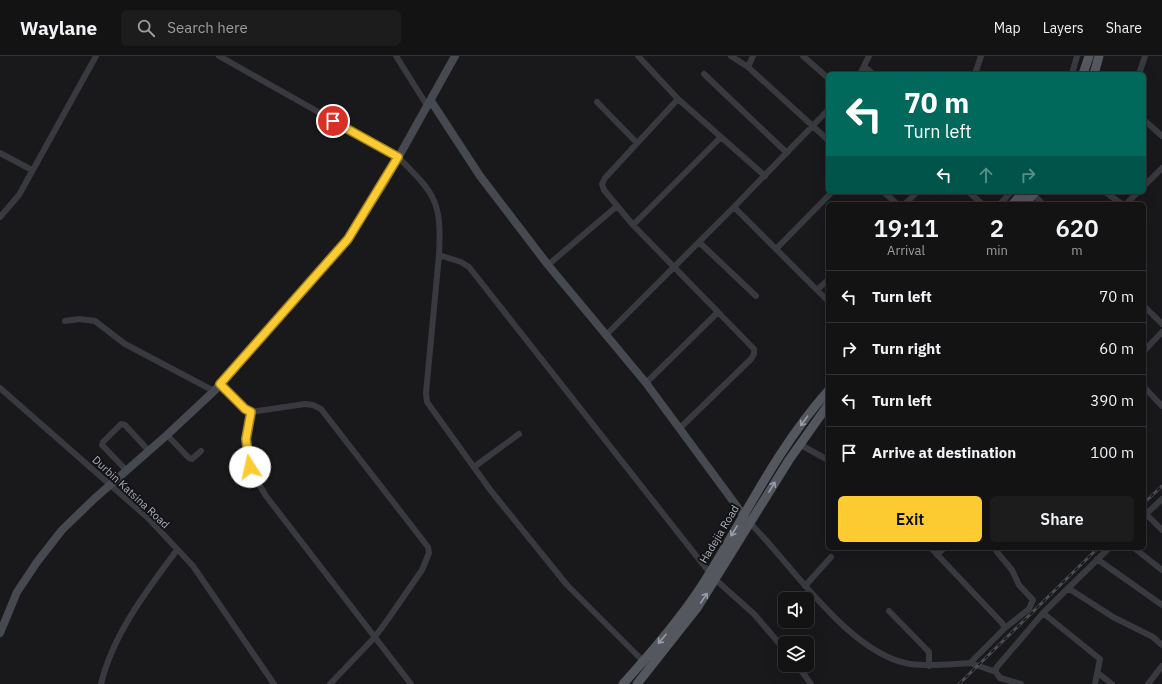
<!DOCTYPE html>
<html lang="en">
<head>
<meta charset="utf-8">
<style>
	body { margin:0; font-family:"IBM Plex Sans",sans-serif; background:#1c1c1d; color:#f1f3f6; height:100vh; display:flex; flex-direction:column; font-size:15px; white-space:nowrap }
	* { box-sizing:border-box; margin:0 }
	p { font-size:13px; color:#9d9ea0 }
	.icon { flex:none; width:22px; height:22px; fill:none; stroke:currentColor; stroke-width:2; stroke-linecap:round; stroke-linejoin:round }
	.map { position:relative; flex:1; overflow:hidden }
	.side { position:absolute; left:826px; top:146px; width:320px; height:348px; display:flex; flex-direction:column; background:#131314; border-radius:6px; box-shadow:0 4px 16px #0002,0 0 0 1px #323234 }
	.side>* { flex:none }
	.guide { position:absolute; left:826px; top:16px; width:320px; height:122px; border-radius:6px; box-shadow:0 4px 16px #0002,0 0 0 1px #323234; background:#00695c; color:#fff; overflow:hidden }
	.buttons { position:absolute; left:778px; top:536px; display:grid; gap:8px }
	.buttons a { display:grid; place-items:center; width:36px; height:36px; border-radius:6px; background:#131314; box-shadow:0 4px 16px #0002,0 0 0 1px #323234; font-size:20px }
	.pin { position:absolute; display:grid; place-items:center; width:34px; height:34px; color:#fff; margin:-17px; border:2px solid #fff; border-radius:50%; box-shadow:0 1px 4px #0007 }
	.me { position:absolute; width:44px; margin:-22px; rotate:350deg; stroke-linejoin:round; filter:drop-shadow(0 0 3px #0008) }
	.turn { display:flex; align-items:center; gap:14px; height:84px; padding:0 12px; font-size:18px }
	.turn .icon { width:52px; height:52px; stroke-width:2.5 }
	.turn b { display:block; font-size:28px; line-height:34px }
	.lanes { display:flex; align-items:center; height:38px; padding:0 12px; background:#0003; justify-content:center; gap:20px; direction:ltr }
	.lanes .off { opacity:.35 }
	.eta { display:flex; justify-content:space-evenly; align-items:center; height:68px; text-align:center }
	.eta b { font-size:24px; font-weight:600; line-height:28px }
	.primary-button { display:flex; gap:8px; margin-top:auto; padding:8px 12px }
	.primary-button a { flex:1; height:46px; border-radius:6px; background:#fbcb31; color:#111; font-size:16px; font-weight:600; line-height:46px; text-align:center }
	.primary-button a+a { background:#1c1c1d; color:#f1f3f6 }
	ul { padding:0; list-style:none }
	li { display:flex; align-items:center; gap:12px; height:52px; padding:0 12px; border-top:1px solid #323234 }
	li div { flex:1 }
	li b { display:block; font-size:15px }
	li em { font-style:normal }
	header { display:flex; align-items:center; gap:24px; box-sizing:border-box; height:56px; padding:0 20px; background:#131314; border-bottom:1px solid #323234 }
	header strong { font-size:19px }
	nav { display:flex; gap:22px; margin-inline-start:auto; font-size:14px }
	.search { width:280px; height:36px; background:#1c1c1d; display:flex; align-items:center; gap:10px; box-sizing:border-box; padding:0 14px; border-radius:6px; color:#9d9ea0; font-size:15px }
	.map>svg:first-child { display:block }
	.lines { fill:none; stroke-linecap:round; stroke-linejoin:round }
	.street { stroke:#393a40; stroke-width:6 }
	.secondary { stroke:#474950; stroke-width:8 }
	.primary { stroke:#55575f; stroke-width:9 }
	.rail-casing { stroke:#4c4e55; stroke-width:3 }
	.rail { stroke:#141416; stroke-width:1.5; stroke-dasharray:4.5; stroke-linecap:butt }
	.oneway { stroke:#999da9 }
	.route-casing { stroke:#a38420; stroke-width:10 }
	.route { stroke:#fbcb31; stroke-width:7 }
	.labels { text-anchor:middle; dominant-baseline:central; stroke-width:4; stroke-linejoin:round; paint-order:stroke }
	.street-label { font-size:11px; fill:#aaaebb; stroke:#141416 }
</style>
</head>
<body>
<header>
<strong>Waylane</strong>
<div class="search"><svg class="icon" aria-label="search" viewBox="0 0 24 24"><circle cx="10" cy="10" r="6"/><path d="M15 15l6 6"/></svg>Search here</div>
<nav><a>Map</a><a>Layers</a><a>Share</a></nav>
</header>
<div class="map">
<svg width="1162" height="628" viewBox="0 0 1162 628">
	<rect width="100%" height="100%" fill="#19191b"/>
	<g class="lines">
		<!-- street -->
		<path class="street" d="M219 0 398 101C435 138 442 145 439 199L461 206 469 211 709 516
			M396 0 428 51
			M638 0 678 43 765 120
			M731 0 748 11 828 84
			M803 0 828 22
			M864 10 873 18
			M748 11 753 0
			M704 18 787 97
			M860 18 869 0
			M975 18 981 0
			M1072 18 1077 0
			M1139 18 1145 0
			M678 43 605 122 602 128 604 134 633 169 754 293V298L751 303 679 373
			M597 46 637 87
			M1144 64 1162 80
			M0 97 32 114
			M1144 130 1162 112
			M884 136 897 148
			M969 136 982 148
			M1105 136 1122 148
			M1033 138 1043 148
			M905 148 917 136
			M1000 148 1011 136
			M1126 148 1138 136
			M734 151 828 245
			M0 161 19 139 96 0
			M633 169 721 81
			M699 186 756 240
			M776 193 832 136
			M439 199 426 337 427 346 491 435 567 529 645 607
			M548 209 617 150
			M817 234 828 224
			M1144 250 1162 268
			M65 265 79 263 95 265 125 288 214 335
			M607 278 734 151 828 54
			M1144 295 1162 276
			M646 327 717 257
			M220 328 245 353 251 356 305 348 313 349 321 353 428 491 429 497 422 514 386 566 374 582 330 628
			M1144 331 1162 350
			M0 332 148 462 193 510 274 628
			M251 356C243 394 245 406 266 440L411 628
			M167 379 189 402 192 403 201 395
			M799 388 828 404
			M474 411 519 378
			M127 415 102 389 103 386 121 368 125 369 149 395
			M1146 458 1162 474
			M1144 460 1162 443
			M750 467C792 509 849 598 910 608 930 611 950 608 970 607L1005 572 1029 553 1033 544 1019 529 1012 514 997 496 995 492
			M931 492 1002 567 1005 572
			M1134 492 1162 514
			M937 499 944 492
			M1097 503 1162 549
			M716 524 754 558 785 594
			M805 530 831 501
			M1068 532 1113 561 1153 581 1162 589
			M889 555 929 596V610
			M1043 557 1100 603 1095 628
			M970 607 996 616 1000 622 1021 628
			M797 609 811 628
			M996 616V612L1043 557 1109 492
			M1098 617 1112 628
			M101 628C113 578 147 534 177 494
			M1148 628 1162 610"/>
		<!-- secondary -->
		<path class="secondary" d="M431 45 480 120 548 209 646 327 747 464
			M0 577 17 536 37 506 62 474 94 443 167 379 214 335 348 183 384 127 455 0"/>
		<!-- primary -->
		<path class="primary" d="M1083 18 1089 0
			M1094 18 1099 0
			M1013 148 1023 136
			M1025 148 1035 136
			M623 628C651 597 678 566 701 531 743 465 776 393 828 335
			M637 628 697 552 789 404 828 349"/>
		<defs>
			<path id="rail" d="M1144 447 1162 430
				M959 628 1098 492"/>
		</defs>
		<!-- rail casing -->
		<use href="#rail" class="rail-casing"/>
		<!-- rail -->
		<use href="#rail" class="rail"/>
	</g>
	<!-- one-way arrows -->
	<defs><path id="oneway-shaft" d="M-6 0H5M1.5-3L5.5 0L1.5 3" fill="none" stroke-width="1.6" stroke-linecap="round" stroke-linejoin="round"/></defs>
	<g class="oneway">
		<use href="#oneway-shaft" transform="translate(804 365) rotate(127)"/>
		<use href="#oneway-shaft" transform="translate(772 431) rotate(-59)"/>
		<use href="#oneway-shaft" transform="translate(734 475) rotate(122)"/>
		<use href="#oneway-shaft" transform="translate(704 542) rotate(-56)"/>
		<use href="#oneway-shaft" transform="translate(662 583) rotate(131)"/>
	</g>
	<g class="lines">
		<defs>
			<path id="route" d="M250 411 246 383 251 356 245 353 220 328 348 183 398 101 333 65"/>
		</defs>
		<!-- route casing -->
		<use href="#route" class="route-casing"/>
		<!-- route -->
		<use href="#route" class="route"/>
	</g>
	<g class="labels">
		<!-- street labels -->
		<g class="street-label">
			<text transform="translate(131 436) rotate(43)">Durbin Katsina Road</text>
			<text transform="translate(719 478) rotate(-59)">Hadejia Road</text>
		</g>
	</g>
</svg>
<div class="buttons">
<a><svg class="icon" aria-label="sound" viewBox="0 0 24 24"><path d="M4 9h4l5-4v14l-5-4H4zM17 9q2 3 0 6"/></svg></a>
<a><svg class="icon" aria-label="layers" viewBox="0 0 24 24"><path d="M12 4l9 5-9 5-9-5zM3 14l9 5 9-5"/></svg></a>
</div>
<div class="pin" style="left:333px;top:65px;background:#d93025"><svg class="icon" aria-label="arrive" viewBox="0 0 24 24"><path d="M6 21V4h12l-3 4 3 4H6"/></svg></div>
<svg class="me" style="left:250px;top:411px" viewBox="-20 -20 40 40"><circle r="19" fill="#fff"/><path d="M0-13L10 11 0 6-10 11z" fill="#fbcb31"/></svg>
<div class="guide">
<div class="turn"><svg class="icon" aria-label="left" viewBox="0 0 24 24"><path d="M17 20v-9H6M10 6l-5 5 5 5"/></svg><div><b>70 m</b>Turn left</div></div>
<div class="lanes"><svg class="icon" aria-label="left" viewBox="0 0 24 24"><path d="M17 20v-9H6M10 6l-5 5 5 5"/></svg><svg class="icon off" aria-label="ahead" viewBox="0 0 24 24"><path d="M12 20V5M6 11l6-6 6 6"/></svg><svg class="icon off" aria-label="right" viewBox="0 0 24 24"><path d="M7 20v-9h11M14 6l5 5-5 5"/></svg></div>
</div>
<section class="side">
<div class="eta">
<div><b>19:11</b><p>Arrival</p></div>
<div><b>2</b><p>min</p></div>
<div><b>620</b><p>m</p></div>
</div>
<ul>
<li><svg class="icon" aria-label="left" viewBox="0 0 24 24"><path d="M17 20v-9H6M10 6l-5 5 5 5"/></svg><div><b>Turn left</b></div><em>70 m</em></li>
<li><svg class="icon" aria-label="right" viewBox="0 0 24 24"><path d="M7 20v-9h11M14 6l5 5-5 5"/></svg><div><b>Turn right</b></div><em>60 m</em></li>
<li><svg class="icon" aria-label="left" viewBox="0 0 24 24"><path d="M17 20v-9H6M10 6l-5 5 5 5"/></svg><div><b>Turn left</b></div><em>390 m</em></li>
<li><svg class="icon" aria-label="arrive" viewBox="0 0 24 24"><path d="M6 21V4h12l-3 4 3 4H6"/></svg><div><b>Arrive at destination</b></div><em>100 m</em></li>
</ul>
<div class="primary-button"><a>Exit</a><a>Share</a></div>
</section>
</div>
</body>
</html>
